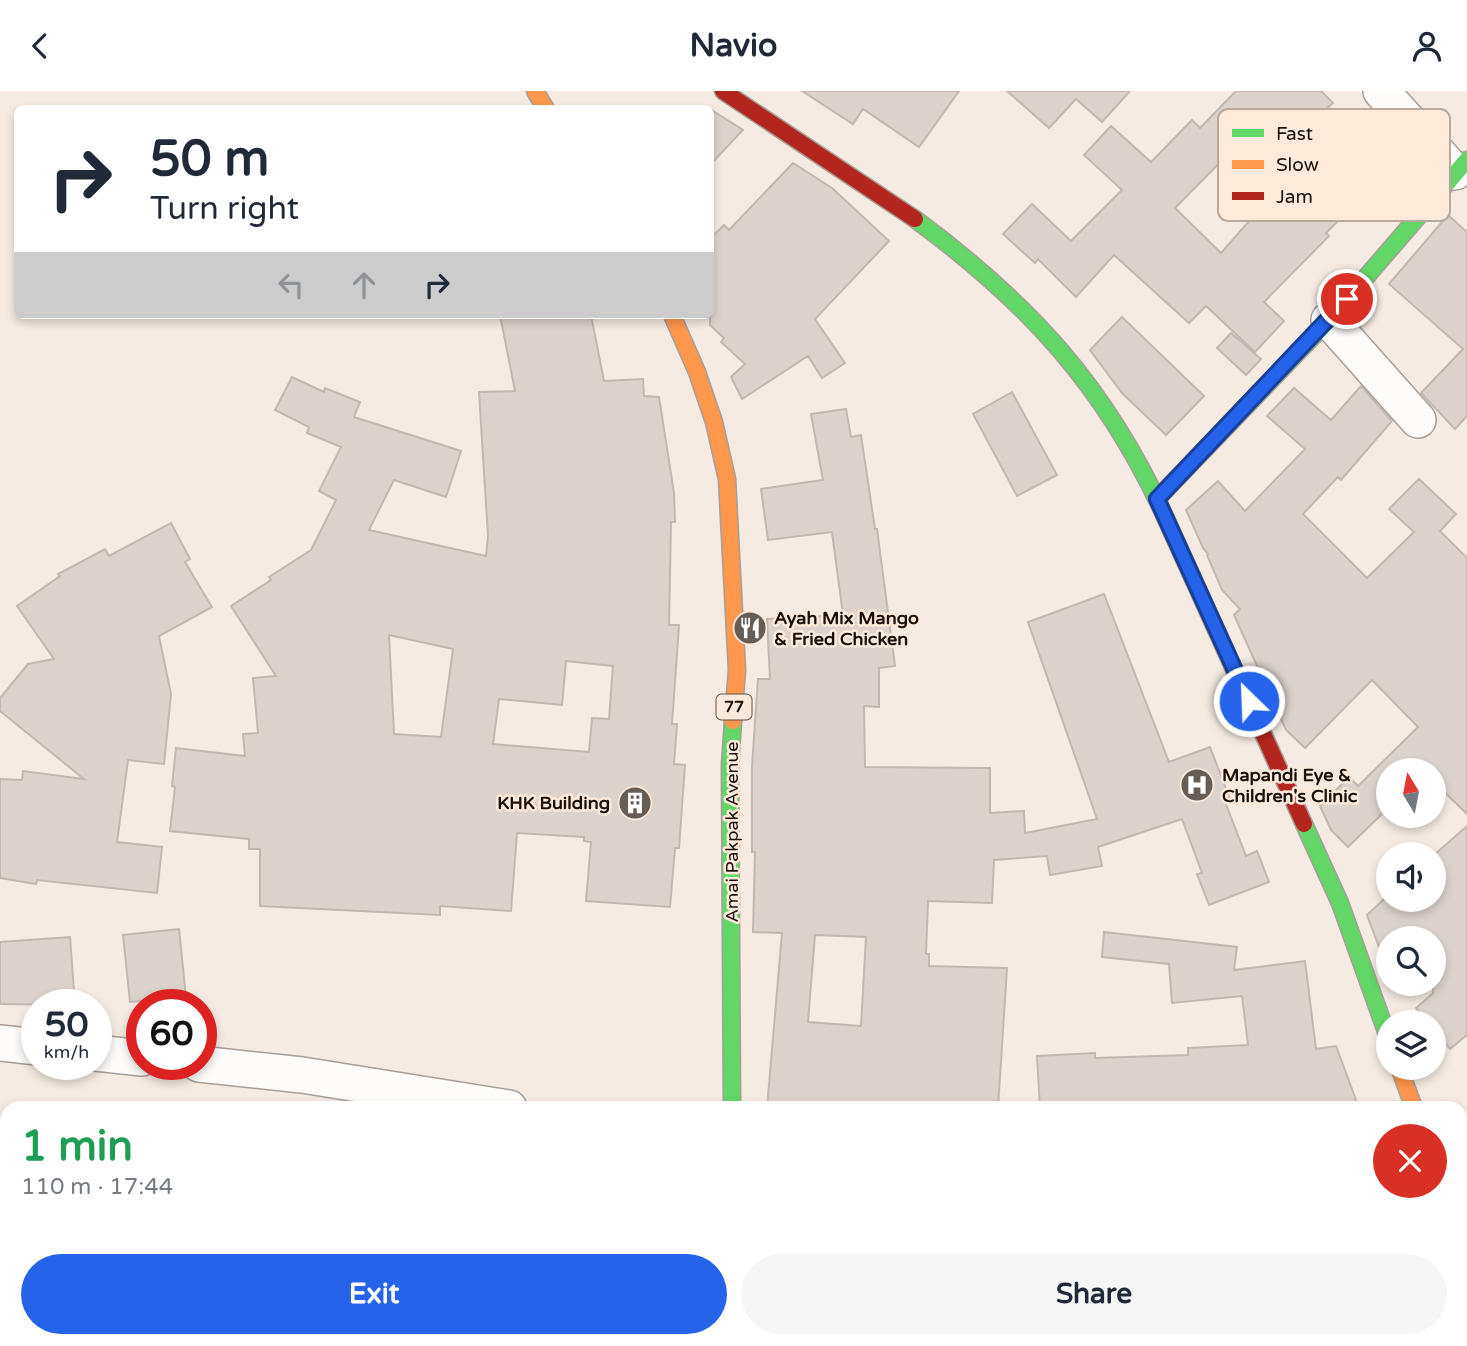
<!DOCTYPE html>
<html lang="en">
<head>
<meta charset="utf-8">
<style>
	body { margin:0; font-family:"Varela Round",sans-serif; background:#f6f6f7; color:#1f2937; height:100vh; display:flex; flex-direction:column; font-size:26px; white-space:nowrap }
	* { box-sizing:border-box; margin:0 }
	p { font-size:23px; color:#747a83 }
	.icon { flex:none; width:38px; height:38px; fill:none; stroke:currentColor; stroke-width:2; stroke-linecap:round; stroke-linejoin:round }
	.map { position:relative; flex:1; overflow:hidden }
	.drawer { position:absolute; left:0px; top:1010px; width:1468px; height:247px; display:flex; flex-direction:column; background:#fff; border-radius:21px 21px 0 0; box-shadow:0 4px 10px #0003 }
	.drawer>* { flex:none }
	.banner { position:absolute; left:14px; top:14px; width:700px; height:214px; border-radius:10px; box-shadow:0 4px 10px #0003; background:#fff; color:#1f2937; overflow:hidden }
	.needle { width:46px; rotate:350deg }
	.buttons { position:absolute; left:1376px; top:667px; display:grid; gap:14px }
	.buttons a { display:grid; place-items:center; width:70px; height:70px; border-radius:50%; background:#fff; box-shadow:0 4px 10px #0003; font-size:35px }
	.speed { position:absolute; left:21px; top:898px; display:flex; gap:14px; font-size:35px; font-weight:700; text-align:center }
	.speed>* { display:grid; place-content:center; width:91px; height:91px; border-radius:50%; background:#fff; box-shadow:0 4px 10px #0003; line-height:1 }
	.speed small { font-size:18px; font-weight:400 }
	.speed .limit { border:10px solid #d22; background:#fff; color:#111 }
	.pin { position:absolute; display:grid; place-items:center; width:60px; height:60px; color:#fff; margin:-30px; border:4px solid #fff; border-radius:50%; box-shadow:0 2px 7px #0007 }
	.me { position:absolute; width:77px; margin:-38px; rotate:336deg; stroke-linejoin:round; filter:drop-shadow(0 0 5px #0008) }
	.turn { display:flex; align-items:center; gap:24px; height:147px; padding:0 21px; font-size:32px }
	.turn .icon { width:91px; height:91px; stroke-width:2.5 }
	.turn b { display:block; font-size:49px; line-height:60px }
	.lanes { display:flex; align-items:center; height:66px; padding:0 21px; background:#0003; justify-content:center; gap:35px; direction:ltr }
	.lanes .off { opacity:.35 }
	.round { display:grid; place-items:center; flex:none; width:74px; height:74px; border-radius:37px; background:#f6f6f7 }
	.headline { display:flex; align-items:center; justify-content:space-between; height:119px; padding:0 21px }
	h1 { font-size:42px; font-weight:800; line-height:52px; color:#1e9e55 }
	.cta { display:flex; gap:14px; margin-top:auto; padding:14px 21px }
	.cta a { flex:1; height:80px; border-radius:42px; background:#2563eb; color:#fff; font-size:28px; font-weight:800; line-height:80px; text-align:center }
	.cta a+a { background:#f6f6f7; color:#1f2937 }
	header { display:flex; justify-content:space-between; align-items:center; height:91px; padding:0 21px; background:#fff; font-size:32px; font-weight:800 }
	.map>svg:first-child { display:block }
	.building { fill:#ddd3cd; stroke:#c1b8b1; stroke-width:2; fill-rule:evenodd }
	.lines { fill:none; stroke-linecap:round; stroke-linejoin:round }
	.street-casing { stroke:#a69e97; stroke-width:38 }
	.fast-casing { stroke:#a69e97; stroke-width:19 }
	.slow-casing { stroke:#a69e97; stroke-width:19 }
	.jam-casing { stroke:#a69e97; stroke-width:19 }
	.street { stroke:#fefcfb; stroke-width:35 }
	.fast { stroke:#63d668; stroke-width:16 }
	.slow { stroke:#ff974d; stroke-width:16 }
	.jam { stroke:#b3261e; stroke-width:16 }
	.route-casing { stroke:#184099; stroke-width:18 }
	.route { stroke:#2563eb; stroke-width:12 }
	.labels { text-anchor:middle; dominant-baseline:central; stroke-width:5; stroke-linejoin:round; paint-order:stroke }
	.shield { fill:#fdeada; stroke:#5d5248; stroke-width:2 }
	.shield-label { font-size:16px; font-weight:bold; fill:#19110a }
	.poi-label { font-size:18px; font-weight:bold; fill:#19110a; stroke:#fdeada; text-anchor:start }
	.street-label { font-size:18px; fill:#19110a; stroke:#fdeada }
	.key { fill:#fdeada; stroke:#b9a99c; stroke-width:2 }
	.key-label { font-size:19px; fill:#19110a }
</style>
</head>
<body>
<header><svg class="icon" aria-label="back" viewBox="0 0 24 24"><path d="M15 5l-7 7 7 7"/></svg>Navio<svg class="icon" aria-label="person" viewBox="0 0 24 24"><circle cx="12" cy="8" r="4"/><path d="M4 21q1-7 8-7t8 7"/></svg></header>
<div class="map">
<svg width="1467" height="1255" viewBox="0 0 1467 1255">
	<rect width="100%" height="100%" fill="#f5ebe2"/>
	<!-- building -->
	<path class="building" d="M802 0H959L919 56 863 18 853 33Z
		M1007 0H1130L1102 31 1076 8 1049 37Z
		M1236 0H1321L1333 12 1328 16 1392 75 1326 142 1329 145 1264 211 1284 230 1255 261 1206 215 1189 232 1114 164 1076 206 1038 168 1035 172 1003 143 1032 113 1071 150 1122 99 1084 64 1111 35 1151 71 1192 29 1200 37ZM1253 38 1295 78 1221 162 1175 117Z
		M710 18 743 39 710 74Z
		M793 72 832 97 889 150 815 228 845 272 822 287 808 265 742 308 731 286 745 273 721 251 724 247 710 234V148L724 134 729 139Z
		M1448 124 1467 141V325L1455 338 1421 302 1463 258 1389 193Z
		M500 224H591L604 290 643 288 644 305 659 306 674 402 675 431H671L669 534H679L672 633H677L674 673 685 674 679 757H675L670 816 586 810 591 751 584 750V746L517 742 511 820 440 815V824L260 815V758H249V748L170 740 175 696 172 695 176 657 245 665 243 643 258 642 253 587 276 585 231 515 271 489 269 486 311 459 336 409 319 400 341 356 307 342 309 336 275 319 292 286 324 301 325 297 360 311 354 326 461 360 446 406 394 389 369 439 486 465 488 445 479 301 515 300ZM389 544 453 558 441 646 394 643ZM566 570 613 575 609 628 592 627 589 661 493 653 499 608 562 614Z
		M1122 226 1204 305 1166 344 1122 302 1090 259Z
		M1231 242 1261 268 1246 284 1217 257Z
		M1361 295 1392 330 1341 389 1338 386 1303 423 1367 487 1414 441 1389 418 1419 388 1456 423 1440 440 1467 467V723L1433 690V679H1388V717L1348 756 1331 739 1320 715 1349 686 1358 695 1418 636 1372 589 1305 657 1286 639 1234 524 1240 518 1222 499 1207 464 1208 463 1203 457 1186 419 1218 390 1245 420 1305 358 1267 325 1294 297 1331 329Z
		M1012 301 1057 384 1017 405 973 323Z
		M846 318 851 346 861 344 875 438H877L895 575 879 577V616L864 615 865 676 990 677V722L1024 720 1025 742 1097 728 1028 531 1104 503 1169 671 1210 656 1229 706 1224 708 1246 765 1257 760 1269 791 1209 814 1197 783 1202 782 1182 728 1098 756 1102 775 1050 784 1047 765 994 769 992 812 928 810 926 863H929V875L1007 877 998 1017H767L782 842 753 841 755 761H752V675L758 588H770L767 528 843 524 832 441 768 449 761 398 823 389 811 323ZM815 844 866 846 861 935 808 931Z
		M171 432 190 468 185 471 212 516 159 545 171 603 164 673 128 669 117 751 162 756 157 802 37 789 36 793 0 787V688L22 689 23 680 84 688 0 620V607L28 573 54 568 17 515 60 485 58 483 105 458 109 465Z
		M1467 735V944L1450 958 1433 938V931H1427L1416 917 1433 902V847H1388V880L1367 824 1384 808H1433V765Z
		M179 838 186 906 130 911 123 844Z
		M1104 841 1237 856 1234 879 1305 870 1316 958 1336 955 1359 1017H1040L1037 965 1095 962V967L1188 964V957L1248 954 1242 905 1172 912 1169 873 1102 866Z
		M70 846 75 914 0 913V851Z"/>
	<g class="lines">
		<defs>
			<path id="street" d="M1381 0 1455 81
				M1329 229 1418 329
				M0 952 37 956
				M96 962 142 967
				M199 973 302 984 509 1017
				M1461 1094 1467 1089"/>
			<path id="fast" d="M915 128C1030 213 1107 297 1166 428
				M1157 408 1329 229 1467 69
				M1304 733 1340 812 1388 946
				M732 1017 730 674 733 630
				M727 1250V1255"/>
			<path id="slow" d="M535 0 546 18
				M672 224 697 281 714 331 727 388 737 579 733 630
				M1399 976 1414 1017
				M1461 1132 1467 1143"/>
			<path id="jam" d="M723 0 915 128
				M1166 428 1304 733"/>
		</defs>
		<!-- street casing -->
		<use href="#street" class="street-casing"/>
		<!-- fast casing -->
		<use href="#fast" class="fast-casing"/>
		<!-- slow casing -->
		<use href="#slow" class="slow-casing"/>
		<!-- jam casing -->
		<use href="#jam" class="jam-casing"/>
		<!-- street -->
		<use href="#street" class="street"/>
		<!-- fast -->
		<use href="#fast" class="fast"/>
		<!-- slow -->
		<use href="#slow" class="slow"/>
		<!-- jam -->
		<use href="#jam" class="jam"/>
	</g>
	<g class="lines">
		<defs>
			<path id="route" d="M1249 610 1157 408 1347 208"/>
		</defs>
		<!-- route casing -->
		<use href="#route" class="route-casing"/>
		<!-- route -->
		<use href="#route" class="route"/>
	</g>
	<!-- icons -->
	<defs>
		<symbol id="restaurant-disc" viewBox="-11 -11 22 22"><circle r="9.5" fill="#665d56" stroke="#fdeada"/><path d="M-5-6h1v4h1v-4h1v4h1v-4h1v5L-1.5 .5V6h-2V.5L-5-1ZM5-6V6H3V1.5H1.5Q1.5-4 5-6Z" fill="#fff"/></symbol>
		<symbol id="hospital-disc" viewBox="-11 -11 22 22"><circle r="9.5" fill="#665d56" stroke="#fdeada"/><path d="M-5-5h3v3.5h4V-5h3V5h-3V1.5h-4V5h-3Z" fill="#fff"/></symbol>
		<symbol id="building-disc" viewBox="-11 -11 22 22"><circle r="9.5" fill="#665d56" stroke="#fdeada"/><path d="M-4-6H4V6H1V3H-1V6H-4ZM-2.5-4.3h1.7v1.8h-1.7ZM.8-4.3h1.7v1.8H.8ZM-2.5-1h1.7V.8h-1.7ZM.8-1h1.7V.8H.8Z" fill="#fff"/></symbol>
	</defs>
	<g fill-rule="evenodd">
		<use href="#restaurant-disc" x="731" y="518" width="38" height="38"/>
		<use href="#hospital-disc" x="1178" y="675" width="38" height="38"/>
		<use href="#building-disc" x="616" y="693" width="38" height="38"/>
	</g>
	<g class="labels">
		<!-- shield labels -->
		<rect class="shield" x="716.5" y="603.5" width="35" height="25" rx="5"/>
		<g class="shield-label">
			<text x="734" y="616">77</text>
		</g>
		<!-- poi labels -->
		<g class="poi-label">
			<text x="774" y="527">Ayah Mix Mango<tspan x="774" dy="21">&amp; Fried Chicken</tspan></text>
			<text x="1222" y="684">Mapandi Eye &amp;<tspan x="1222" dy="21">Children's Clinic</tspan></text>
			<text x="610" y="712" text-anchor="end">KHK Building</text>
		</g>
		<!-- street labels -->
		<g class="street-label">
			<text transform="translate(732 741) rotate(-90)">Amai Pakpak Avenue</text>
		</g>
	</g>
	<!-- legend -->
	<rect x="1218" y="18" width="232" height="112" rx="10" class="key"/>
	<rect x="1232" y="38" width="32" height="8" fill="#63d668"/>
	<rect x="1232" y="69" width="32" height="9" fill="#ff974d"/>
	<rect x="1232" y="101" width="32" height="8" fill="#b3261e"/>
	<g class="key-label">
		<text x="1276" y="49">Fast</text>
		<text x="1276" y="80">Slow</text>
		<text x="1276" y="112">Jam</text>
	</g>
</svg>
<div class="buttons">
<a><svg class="needle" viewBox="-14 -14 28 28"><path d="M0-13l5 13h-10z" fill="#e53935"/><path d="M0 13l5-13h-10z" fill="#747a83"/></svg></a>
<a><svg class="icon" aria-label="sound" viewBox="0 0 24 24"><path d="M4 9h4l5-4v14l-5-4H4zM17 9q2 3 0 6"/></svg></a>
<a><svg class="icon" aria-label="search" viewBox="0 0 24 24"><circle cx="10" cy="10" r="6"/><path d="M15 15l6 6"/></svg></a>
<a><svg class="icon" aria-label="layers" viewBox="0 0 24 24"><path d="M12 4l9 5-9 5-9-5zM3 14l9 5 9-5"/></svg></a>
</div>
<div class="speed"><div>50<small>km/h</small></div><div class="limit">60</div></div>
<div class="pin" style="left:1347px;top:208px;background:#d93025"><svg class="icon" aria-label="arrive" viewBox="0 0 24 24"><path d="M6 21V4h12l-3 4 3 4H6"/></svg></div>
<svg class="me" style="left:1249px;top:610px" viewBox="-20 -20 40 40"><circle r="17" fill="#2563eb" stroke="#fff" stroke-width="3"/><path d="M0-11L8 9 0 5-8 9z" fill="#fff"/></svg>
<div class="banner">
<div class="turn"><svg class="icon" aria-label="right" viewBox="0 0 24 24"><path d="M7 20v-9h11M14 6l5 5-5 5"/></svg><div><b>50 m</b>Turn right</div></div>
<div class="lanes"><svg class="icon off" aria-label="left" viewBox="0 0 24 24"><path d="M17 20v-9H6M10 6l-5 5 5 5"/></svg><svg class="icon off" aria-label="ahead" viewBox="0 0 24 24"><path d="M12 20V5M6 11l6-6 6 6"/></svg><svg class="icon" aria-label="right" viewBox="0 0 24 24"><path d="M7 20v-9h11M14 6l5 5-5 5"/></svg></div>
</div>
<section class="drawer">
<div class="headline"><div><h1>1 min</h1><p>110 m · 17:44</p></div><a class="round" style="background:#d93025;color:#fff"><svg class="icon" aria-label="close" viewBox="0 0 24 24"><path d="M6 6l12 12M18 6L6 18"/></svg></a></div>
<div class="cta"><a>Exit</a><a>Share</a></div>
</section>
</div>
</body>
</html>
